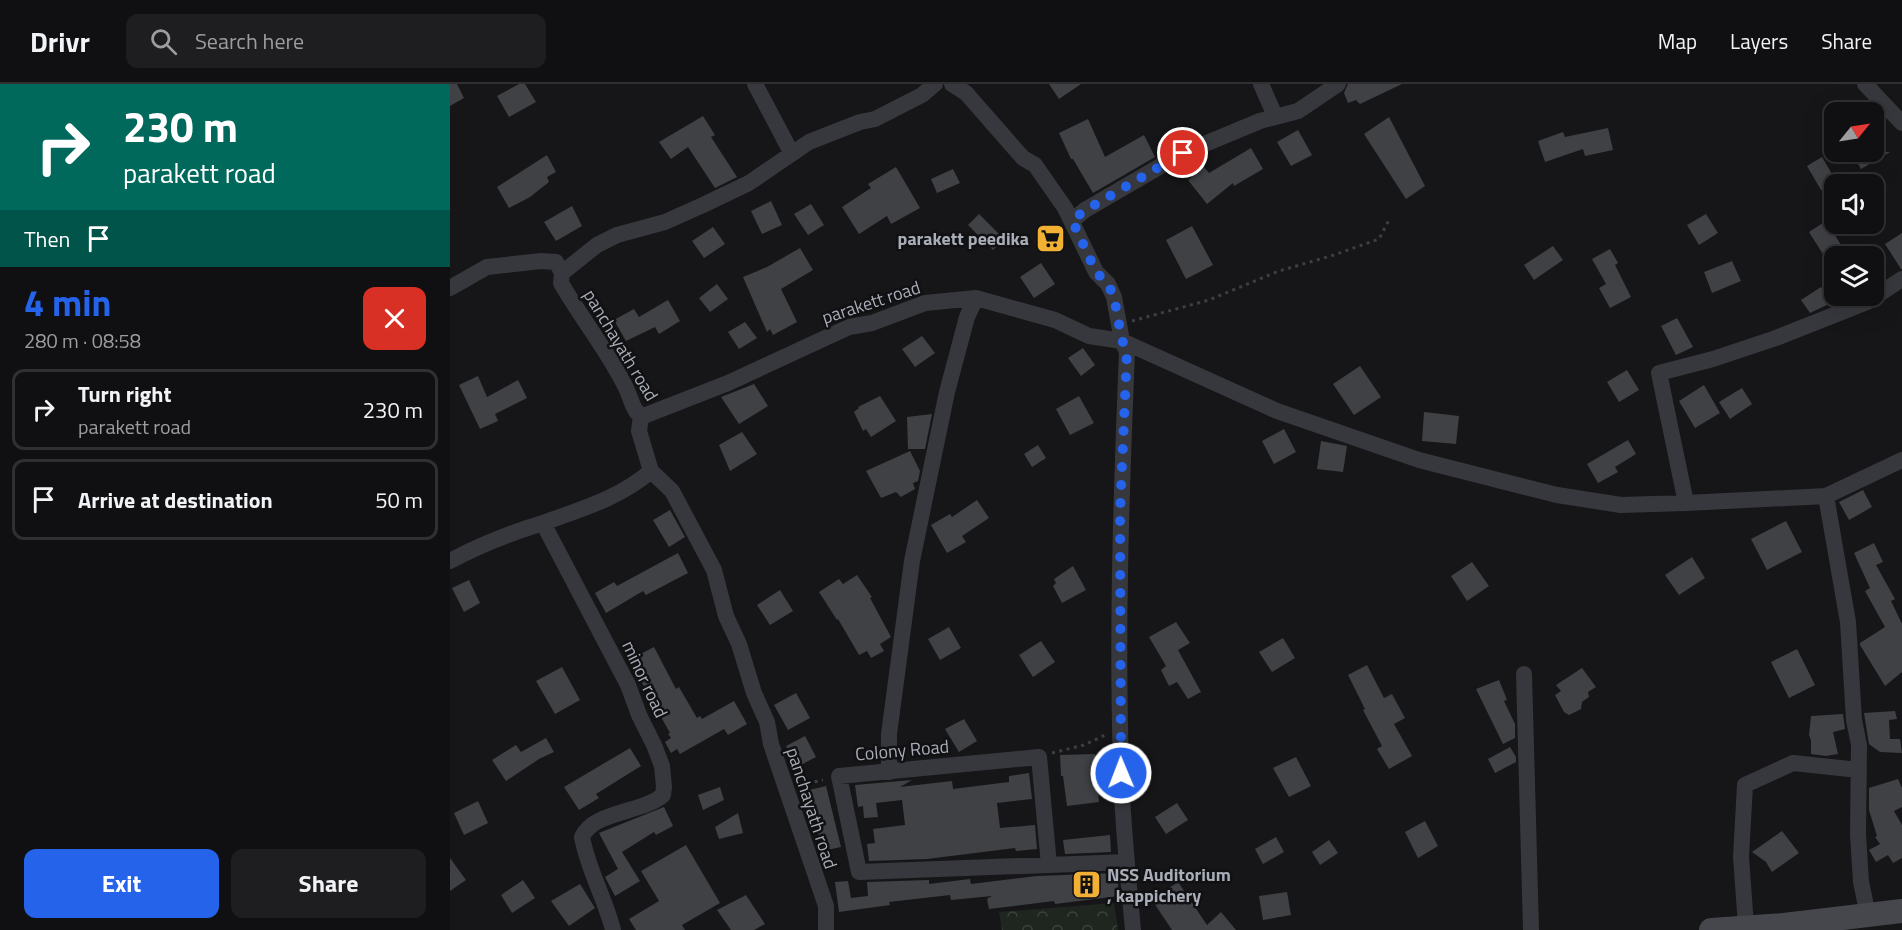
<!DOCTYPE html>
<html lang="en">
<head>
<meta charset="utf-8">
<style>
	body { margin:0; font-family:"Titillium Web",sans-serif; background:#1e1e20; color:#f1f3f6; height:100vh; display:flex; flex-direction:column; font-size:22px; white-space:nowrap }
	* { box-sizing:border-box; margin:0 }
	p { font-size:20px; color:#9c9d9f }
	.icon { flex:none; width:33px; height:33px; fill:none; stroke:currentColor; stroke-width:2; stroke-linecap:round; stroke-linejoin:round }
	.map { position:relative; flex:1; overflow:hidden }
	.details { display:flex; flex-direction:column; background:#101012; width:450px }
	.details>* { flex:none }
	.banner { background:#00695c; color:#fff; overflow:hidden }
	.needle { width:39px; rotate:60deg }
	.fabs { position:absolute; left:1374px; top:18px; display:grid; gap:12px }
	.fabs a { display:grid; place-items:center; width:60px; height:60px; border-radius:12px; background:#101012; box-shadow:0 6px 24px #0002,0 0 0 2px #303032; font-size:30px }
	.pin { position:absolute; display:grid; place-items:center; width:51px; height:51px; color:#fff; margin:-26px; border:3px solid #fff; border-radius:50%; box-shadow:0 2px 6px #0007 }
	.me { position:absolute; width:66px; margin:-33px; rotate:359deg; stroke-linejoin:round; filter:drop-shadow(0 0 4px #0008) }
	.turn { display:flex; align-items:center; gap:21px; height:126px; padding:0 24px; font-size:27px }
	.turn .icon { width:78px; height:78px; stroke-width:2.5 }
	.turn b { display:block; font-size:42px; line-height:51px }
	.then { display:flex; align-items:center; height:57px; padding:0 24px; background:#0003; gap:12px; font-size:22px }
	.round { display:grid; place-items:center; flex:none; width:63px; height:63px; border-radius:12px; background:#1e1e20 }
	.overview { display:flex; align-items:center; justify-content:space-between; height:102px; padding:0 24px }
	h1 { font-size:36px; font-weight:700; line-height:45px; color:#2563eb }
	.cta { display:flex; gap:12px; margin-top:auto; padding:12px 24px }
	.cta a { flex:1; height:69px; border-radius:12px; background:#2563eb; color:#fff; font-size:24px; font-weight:700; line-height:69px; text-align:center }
	.cta a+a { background:#1e1e20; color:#f1f3f6 }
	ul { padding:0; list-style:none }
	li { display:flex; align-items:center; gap:18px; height:81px; margin:0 12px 9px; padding:0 12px; border:3px solid #303032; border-radius:12px }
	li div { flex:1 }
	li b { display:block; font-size:22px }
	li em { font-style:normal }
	header { display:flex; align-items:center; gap:36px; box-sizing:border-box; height:84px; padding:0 30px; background:#101012; border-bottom:2px solid #303032 }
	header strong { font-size:28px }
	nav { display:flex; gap:33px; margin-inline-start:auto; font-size:21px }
	.search { width:420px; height:54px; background:#1e1e20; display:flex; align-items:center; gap:15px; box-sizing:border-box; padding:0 21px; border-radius:12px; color:#9c9d9f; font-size:22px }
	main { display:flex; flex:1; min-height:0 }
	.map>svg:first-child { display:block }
	.forest { fill:url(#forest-crowns) }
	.building { fill:#404145 }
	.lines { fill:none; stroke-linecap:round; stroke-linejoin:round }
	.path { stroke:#3d3f44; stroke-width:3; stroke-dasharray:3 4.5; stroke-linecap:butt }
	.street { stroke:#37383d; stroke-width:16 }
	.secondary { stroke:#45474d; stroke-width:24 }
	.route { stroke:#2563eb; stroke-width:10; stroke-dasharray:0 18 }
	.labels { text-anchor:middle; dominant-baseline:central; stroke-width:5; stroke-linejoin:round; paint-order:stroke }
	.poi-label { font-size:18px; font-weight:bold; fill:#a8adb8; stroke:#111113; text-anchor:end }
	.street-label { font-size:18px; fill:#a8adb8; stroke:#111113 }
</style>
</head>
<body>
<header>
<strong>Drivr</strong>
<div class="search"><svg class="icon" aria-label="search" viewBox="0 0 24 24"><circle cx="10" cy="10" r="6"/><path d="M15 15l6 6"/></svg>Search here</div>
<nav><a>Map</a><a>Layers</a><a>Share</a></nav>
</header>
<main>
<section class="details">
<div class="banner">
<div class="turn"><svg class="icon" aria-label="right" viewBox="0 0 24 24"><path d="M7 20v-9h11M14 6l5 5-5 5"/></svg><div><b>230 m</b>parakett road</div></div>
<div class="then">Then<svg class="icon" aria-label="arrive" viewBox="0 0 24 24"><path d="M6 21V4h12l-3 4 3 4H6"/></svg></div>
</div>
<div class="overview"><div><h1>4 min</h1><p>280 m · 08:58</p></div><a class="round" style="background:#d93025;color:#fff"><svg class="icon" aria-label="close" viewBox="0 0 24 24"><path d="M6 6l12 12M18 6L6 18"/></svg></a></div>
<ul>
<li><svg class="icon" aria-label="right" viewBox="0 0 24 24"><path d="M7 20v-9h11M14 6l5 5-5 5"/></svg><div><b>Turn right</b><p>parakett road</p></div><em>230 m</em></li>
<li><svg class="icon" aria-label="arrive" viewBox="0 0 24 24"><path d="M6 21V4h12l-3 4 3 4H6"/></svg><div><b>Arrive at destination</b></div><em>50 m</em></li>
</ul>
<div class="cta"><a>Exit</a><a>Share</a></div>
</section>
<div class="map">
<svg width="1452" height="846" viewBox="0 0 1452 846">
	<defs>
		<pattern id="forest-crowns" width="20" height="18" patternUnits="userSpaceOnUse" patternTransform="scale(1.5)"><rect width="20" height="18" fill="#1e261f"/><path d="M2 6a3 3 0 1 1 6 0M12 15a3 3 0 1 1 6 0" fill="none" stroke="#3c433d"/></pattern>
	</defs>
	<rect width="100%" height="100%" fill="#161618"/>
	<!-- forest -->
	<path class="forest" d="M664 819 668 846H552L549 828Z"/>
	<!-- building -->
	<path class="building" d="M0 0H7L14 14 0 22Z
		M69 0H75L86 18 59 33 47 12Z
		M599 0H631L609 15Z
		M898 0H952L910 20 906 16 898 19 894 9Z
		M253 32 265 51 261 53 287 93 265 104 238 63 221 75 209 58Z
		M939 33 975 102 956 115 914 50Z
		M638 35 655 73 694 51 705 73 643 109 623 75H621L609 49Z
		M1158 44 1163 66 1135 72 1133 65 1095 78 1088 57 1113 48 1115 53Z
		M848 46 862 71 841 82 827 58Z
		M801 64 813 85 784 102 783 99 757 120 738 96 754 83 759 89Z
		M1401 68H1440L1411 85Z
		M97 71 106 88 97 93 99 98 80 113 59 124 47 103Z
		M1372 73 1386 97 1371 106 1357 82Z
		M446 83 470 124 441 140 437 132 409 150 392 123 421 104 418 100Z
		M503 85 510 99 487 109 481 95Z
		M321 117 332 141 312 150 301 127Z
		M361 120 374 141 358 151 344 130Z
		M122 122 132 142 106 157 94 138Z
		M529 130 554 155 543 166 518 141Z
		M1256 130 1268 149 1249 161 1237 141Z
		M1376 137 1393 164 1376 175 1359 148Z
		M742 142 763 181 736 195 716 156Z
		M263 143 275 160 254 174 242 157Z
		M1452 149V185H1451L1435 160Z
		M1103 162 1113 176 1084 196 1074 181Z
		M350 164 363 186 331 205 347 238 323 251 320 245 317 248 293 193 317 183Z
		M1160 165 1168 179 1165 181 1181 213 1160 224 1149 204 1156 200 1142 175Z
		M1282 177 1291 197 1262 209 1254 188Z
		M591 179 605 200 584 214 570 193Z
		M267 200 278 215 260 228 249 214Z
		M1371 203 1381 219 1360 229 1351 216Z
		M218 216 230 237 209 250 205 243 176 257 164 236 184 225 189 233Z
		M1227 234 1243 263 1226 271 1211 242Z
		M295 238 307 254 289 265 278 248Z
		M472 252 485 269 465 283 452 265Z
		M633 264 645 281 631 292 618 274Z
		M910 282 931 313 904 331 883 300Z
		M1177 286 1189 306 1169 318 1157 298Z
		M28 292 37 313 68 296 77 314 45 330 48 337 30 345 9 301Z
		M304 300 318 322 289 340 271 313Z
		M1254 301 1270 329 1245 344 1229 317Z
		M1292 304 1302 320 1280 335 1269 318Z
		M430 312 446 337 421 353 416 345 413 347 404 328 409 324 408 323Z
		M629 312 644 339 620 351 606 325Z
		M974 328 1009 332 1006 360 972 357Z
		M482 330 475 365H458L457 333Z
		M834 345 846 368 824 380 812 357Z
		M292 348 307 370 280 387 269 361Z
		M1178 356 1186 370 1165 383 1168 388 1148 399 1137 380Z
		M871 357 897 362 893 388 867 385Z
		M588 361 596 374 582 383 574 370Z
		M460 367 470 387 468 397 463 399 465 405 451 413 446 408 431 414 416 387Z
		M1413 406 1422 423 1399 436 1389 418Z
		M527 416 539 434 512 452 516 458 497 469 481 441 500 430 502 433Z
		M220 426 235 453 219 463 203 436Z
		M1336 437 1352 468 1317 486 1301 455Z
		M1424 459 1433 478 1426 481 1445 515 1441 517 1452 540V588L1435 602 1410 561V559L1435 543 1415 507 1420 504 1404 469Z
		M228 469 238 489 196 511 193 507 156 529 145 509 164 498 167 502Z
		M1242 473 1255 494 1229 511 1215 491Z
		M1022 478 1039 502 1017 517 1001 492Z
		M623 482 636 506 612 519 603 502 606 499 604 495Z
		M407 491 422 513 420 514 441 553 430 560 434 567 421 574 417 567 409 571 388 535 387 536 369 508 389 495 393 500Z
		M19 496 30 519 14 528 2 504Z
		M330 506 343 527 320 541 307 521Z
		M726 538 740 559 728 566 751 608 738 615 727 598 719 602 711 586 716 582 699 553Z
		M499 543 511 564 490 576 478 555Z
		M833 554 845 574 822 588 809 568Z
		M591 557 605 578 583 593 569 571Z
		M204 563 226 605 229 603 247 634 250 632 252 635 284 617 297 640 278 651 274 645 230 670 227 665 221 669 215 658 221 654 218 650 220 649 185 586 190 583 185 573Z
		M1347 565 1365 601 1339 614 1321 578Z
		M917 581 934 614 942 610 955 634 944 640 962 672 939 685 927 665 932 662 913 626 915 625 898 591Z
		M112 583 130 616 105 630 86 597Z
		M1132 584 1146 603 1138 608 1139 613 1132 618 1131 625 1119 631 1114 628 1105 611 1111 607 1106 601Z
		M1049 596 1057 616 1054 617 1065 640V654L1053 660 1026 605Z
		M346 609 360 634 338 646 324 621Z
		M1445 627 1447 635 1439 636 1440 655H1450L1452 669 1430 668 1419 660 1414 629Z
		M1393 630 1395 645 1383 648 1388 670 1376 672 1361 670V656L1359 651 1361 632Z
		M514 635 527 657 509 668 495 645Z
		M355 652 366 673 347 683 336 662Z
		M96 654 104 668 89 675 56 697 42 676 66 661 71 668Z
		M1060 663 1066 673V678L1045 689 1038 675Z
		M180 664 191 682 146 710 149 714 129 726 114 703Z
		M645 670 649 718 617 722 613 692H611L610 671Z
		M846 673 861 702 839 713 823 684Z
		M579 689 582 715 547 719 550 744 585 741 587 765 566 767 565 764 477 775 419 777 417 760 425 759 423 745 455 741 452 716 426 719 428 733 414 734 413 722 408 723 405 701 462 696 450 703 502 697 503 705 559 698V692Z
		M1448 695 1452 704V723L1444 727 1452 741V774L1443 779 1438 771 1426 778 1419 766 1430 760 1425 753 1427 752 1419 726V704Z
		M376 702 391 763 372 767 363 727 355 729 351 708Z
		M270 703 274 716 253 726 248 711Z
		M28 717 38 739 14 751 4 729Z
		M727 719 738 736 716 750 705 733Z
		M214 723 223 742 206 751 204 748 172 768 190 797 165 812 155 793 168 785 149 749Z
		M288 729 293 749 269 755 265 743Z
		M975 737 988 762 968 774 955 748Z
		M1332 747 1349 769 1322 788 1316 778 1302 768Z
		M660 751 661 768 615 770 613 756Z
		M826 753 834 768 813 780 805 765Z
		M879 756 888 769 870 781 862 768Z
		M236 761 270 819 232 841 235 846H186L179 835 209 817 191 787Z
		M0 774 16 796 0 807Z
		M667 789 669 812 605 820 604 817 539 825 537 815 542 812 501 816 500 811 439 818 440 821 389 828 385 798 398 797 401 814 418 812 417 798 479 796V800L520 795 521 800 587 792Z
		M73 796 85 814 62 829 51 811Z
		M728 798 757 841 771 828 786 846H722L702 816Z
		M130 800 145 824 119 842 101 817Z
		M837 808 841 831 813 836 809 812Z
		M296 811 315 840 304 846H281L267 826Z"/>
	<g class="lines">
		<!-- path -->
		<path class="path" d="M682 237 759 216 829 187 884 171 929 155 939 136
			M602 669 634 661 655 651
			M350 701 373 696"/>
		<!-- street -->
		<path class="street" d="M305 0 341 68
			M502 0 516 9 573 74 585 81 615 124 646 188 658 200 664 213 672 257 677 268C671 415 666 562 672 710 674 755 679 801 683 846
			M811 0 825 32
			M1415 0 1452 39
			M623 136 635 126 733 69 810 37 848 27 888 0
			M0 204 37 183 91 177 106 178 112 189
			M191 333 278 299 399 243 422 239 475 219 526 214 605 236 639 252 672 257 827 327 969 376 1107 411 1171 421 1236 419 1209 289 1263 275 1326 254 1417 218 1452 195
			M1376 412 1398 538 1404 636 1409 661 1408 751 1411 798 1418 831
			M1236 419 1376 412 1452 376
			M0 477C30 461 60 449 93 439
			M1074 590 1081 846
			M439 688V650L462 477 497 308 517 233 526 214
			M599 781 589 673 389 692 409 788 677 778
			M1296 842 1291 773 1295 701 1343 679 1409 686
			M163 846C155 814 138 786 132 753 143 727 193 729 213 711L214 703 212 682 204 661 189 631 178 601 93 439C131 425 170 414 201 387
			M376 846V822L321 660 317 638 304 609 289 560 276 532 264 486 222 407 201 387 189 347 191 333C182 325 181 314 176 304 158 267 131 234 111 199L112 189 147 161 167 151 215 138 253 121 299 99 359 58 410 38 425 35 472 11 485 0"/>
		<!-- secondary -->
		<path class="secondary" d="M1261 846 1334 841 1452 827"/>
	</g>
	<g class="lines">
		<!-- route -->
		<path class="route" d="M671 689 670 428 677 268 672 256 664 213 658 200 646 188 622 136 636 126 733 69"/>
	</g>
	<!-- icons -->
	<defs>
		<symbol id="supermarket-square" viewBox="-11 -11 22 22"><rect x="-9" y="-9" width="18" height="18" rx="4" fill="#f2b134" stroke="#111113"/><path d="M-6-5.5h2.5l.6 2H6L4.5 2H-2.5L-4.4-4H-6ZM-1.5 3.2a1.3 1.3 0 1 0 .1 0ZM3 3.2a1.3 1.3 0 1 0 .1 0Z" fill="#111"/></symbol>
		<symbol id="building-square" viewBox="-11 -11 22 22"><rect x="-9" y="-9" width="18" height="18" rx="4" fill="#f2b134" stroke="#111113"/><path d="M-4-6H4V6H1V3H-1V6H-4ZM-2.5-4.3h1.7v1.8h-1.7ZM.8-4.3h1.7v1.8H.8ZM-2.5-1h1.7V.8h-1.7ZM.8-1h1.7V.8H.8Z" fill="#111"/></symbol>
	</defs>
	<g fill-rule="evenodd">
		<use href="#supermarket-square" x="584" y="138" width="33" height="33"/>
		<use href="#building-square" x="620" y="784" width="33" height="33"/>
	</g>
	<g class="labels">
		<!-- poi labels -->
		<g class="poi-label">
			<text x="579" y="154">parakett peedika</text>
			<text x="657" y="790" text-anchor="start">NSS Auditorium<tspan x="657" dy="21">, kappichery</tspan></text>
		</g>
		<!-- street labels -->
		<g class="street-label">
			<text transform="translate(421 218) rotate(-18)">parakett road</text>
			<text transform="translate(171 261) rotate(59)">panchayath road</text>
			<text transform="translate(195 595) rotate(65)">minor road</text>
			<text transform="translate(452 666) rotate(-5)">Colony Road</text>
			<text transform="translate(362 724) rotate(72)">panchayath road</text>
		</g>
	</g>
</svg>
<div class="fabs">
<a><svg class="needle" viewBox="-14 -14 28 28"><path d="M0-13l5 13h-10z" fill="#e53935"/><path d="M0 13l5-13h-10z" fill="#9c9d9f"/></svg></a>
<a><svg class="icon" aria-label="sound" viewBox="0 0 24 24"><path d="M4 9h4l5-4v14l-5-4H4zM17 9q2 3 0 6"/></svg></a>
<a><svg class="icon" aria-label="layers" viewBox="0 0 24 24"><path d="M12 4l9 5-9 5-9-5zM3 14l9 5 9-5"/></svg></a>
</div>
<div class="pin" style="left:733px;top:69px;background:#d93025"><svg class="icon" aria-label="arrive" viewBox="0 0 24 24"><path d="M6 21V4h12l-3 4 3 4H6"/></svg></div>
<svg class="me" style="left:671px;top:689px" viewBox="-20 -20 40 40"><circle r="17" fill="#2563eb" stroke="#fff" stroke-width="3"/><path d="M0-11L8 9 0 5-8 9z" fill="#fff"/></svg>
</div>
</main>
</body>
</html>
